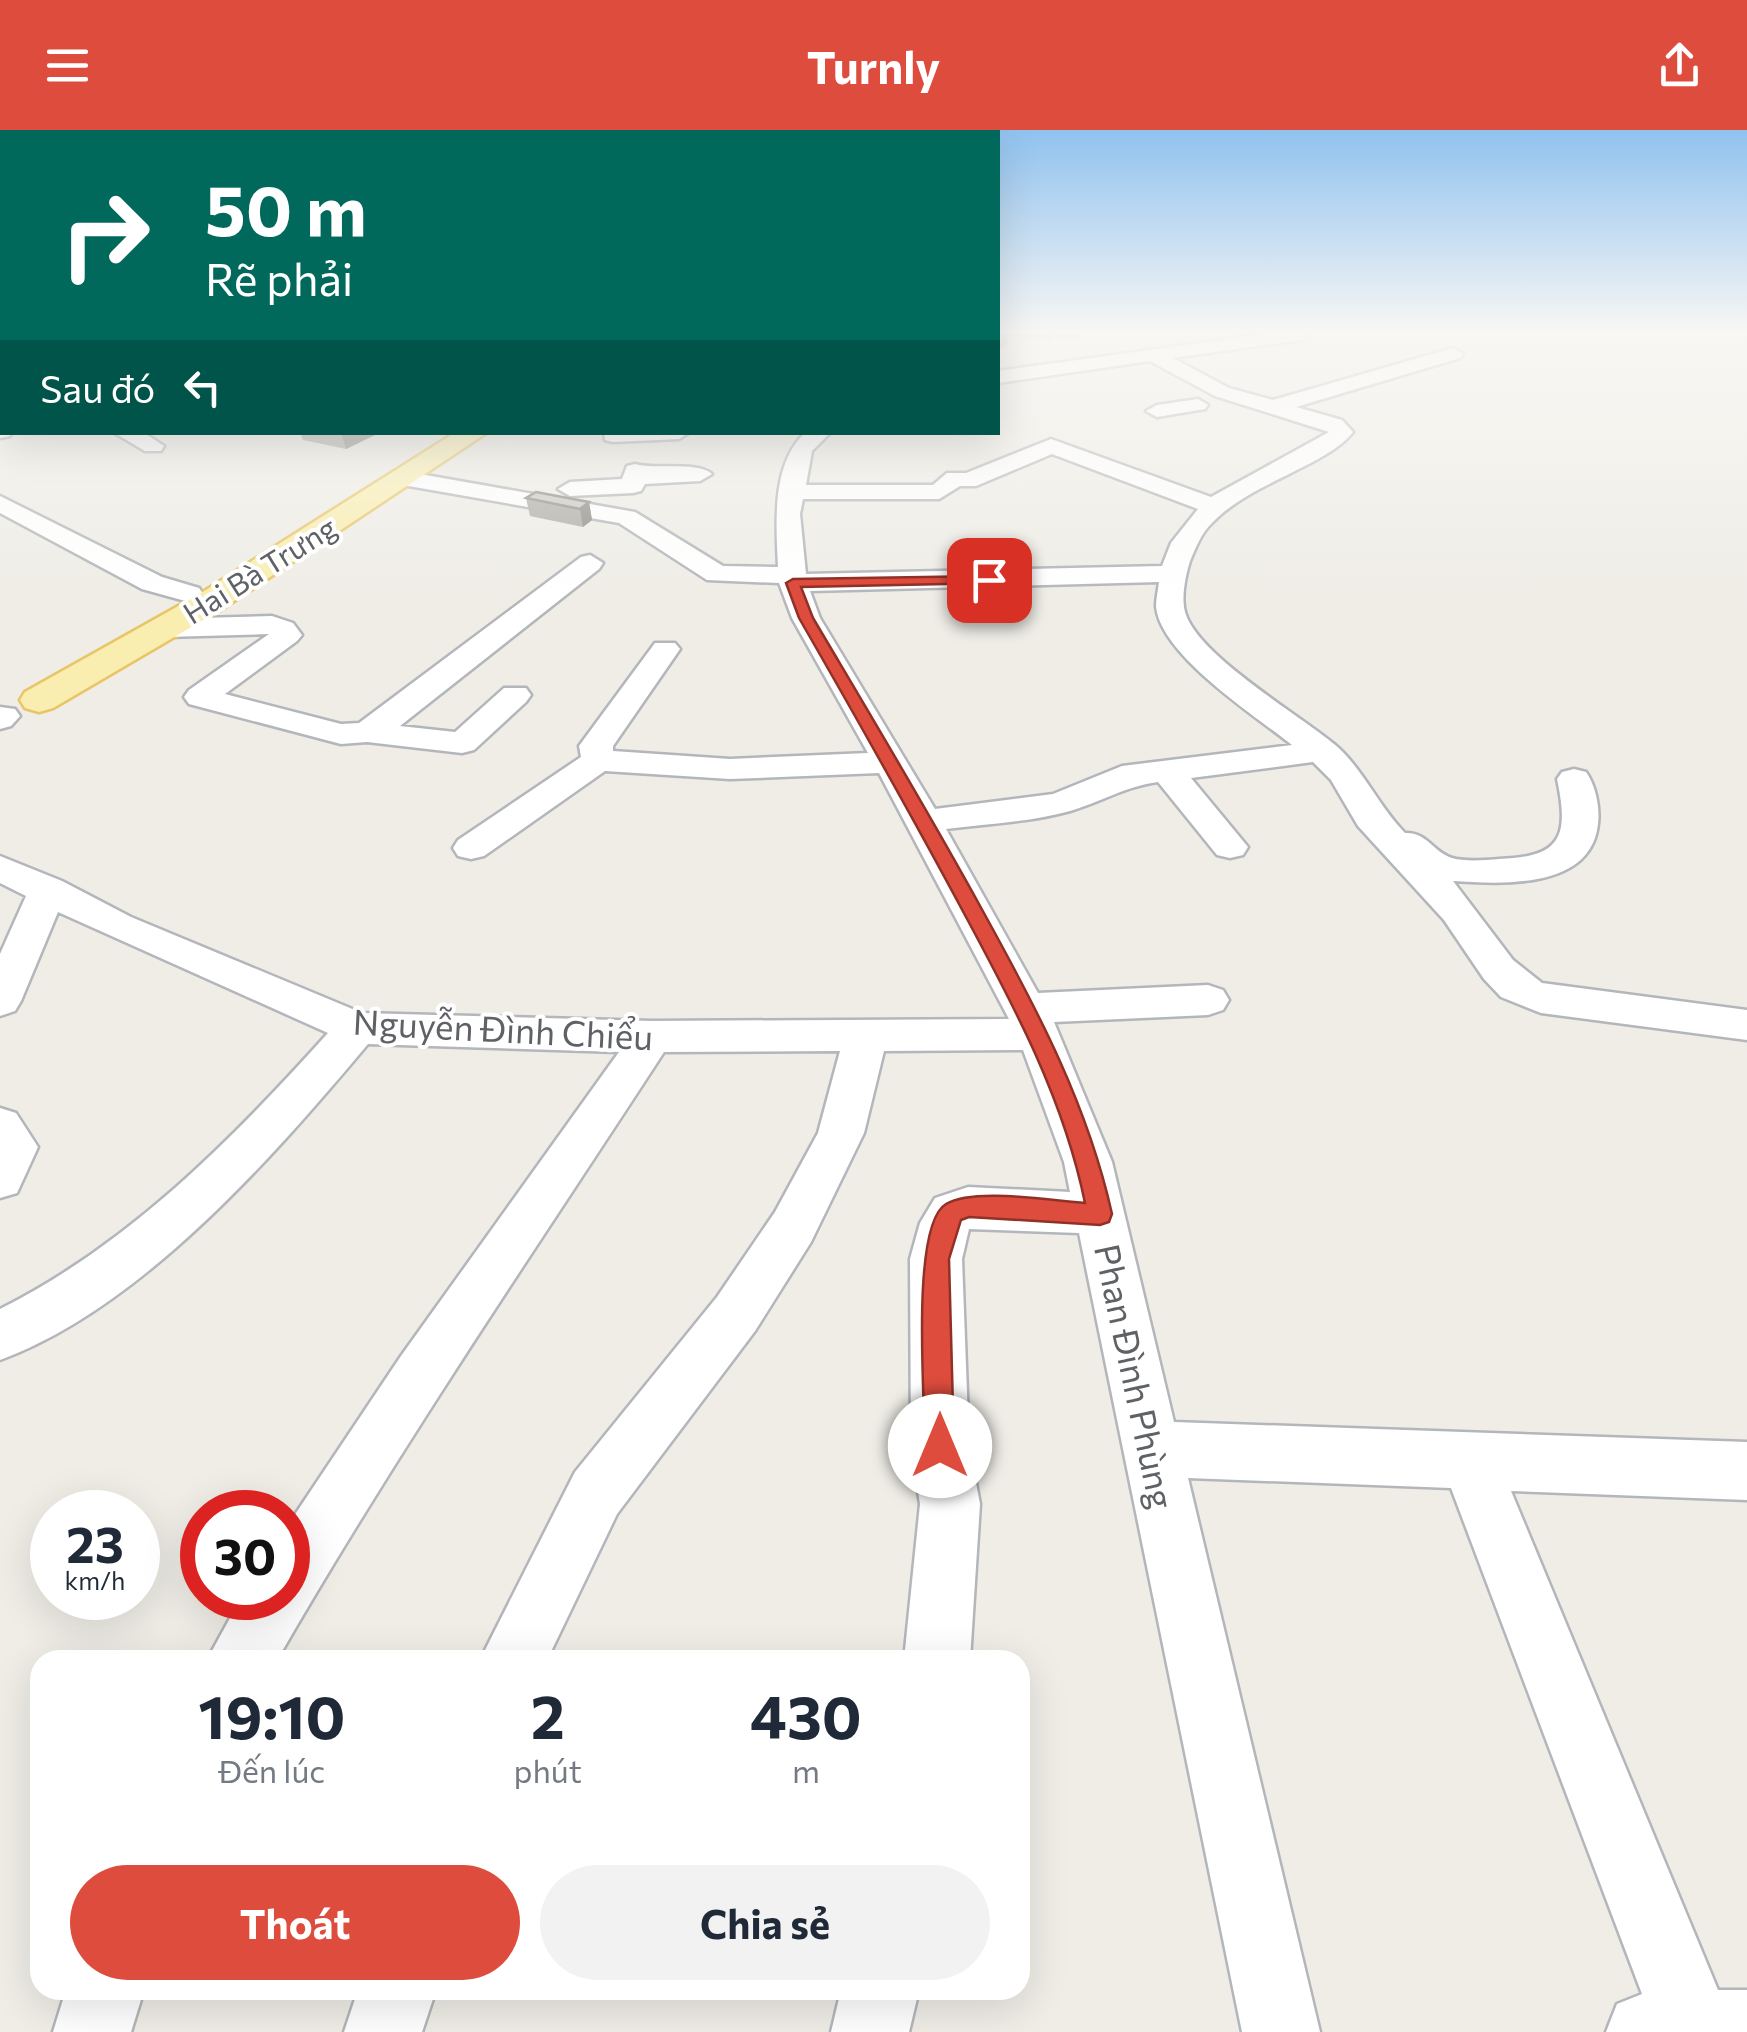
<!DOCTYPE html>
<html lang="vi">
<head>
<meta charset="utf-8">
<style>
	body { margin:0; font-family:Commissioner,sans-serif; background:#f2f2f3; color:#1f2937; height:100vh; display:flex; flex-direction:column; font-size:38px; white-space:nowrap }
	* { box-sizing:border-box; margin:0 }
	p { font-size:32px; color:#747a83 }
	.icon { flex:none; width:55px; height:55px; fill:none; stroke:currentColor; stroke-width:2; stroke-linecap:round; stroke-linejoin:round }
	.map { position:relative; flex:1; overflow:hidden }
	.drawer { position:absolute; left:30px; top:1520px; width:1000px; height:350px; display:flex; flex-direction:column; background:#fff; border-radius:30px; box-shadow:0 10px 40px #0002 }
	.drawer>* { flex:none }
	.hud { position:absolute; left:0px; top:0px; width:1000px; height:305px; box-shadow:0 10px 40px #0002; background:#00695c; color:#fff; overflow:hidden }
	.speed { position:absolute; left:30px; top:1360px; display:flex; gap:20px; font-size:50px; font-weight:700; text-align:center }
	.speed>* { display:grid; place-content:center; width:130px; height:130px; border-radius:50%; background:#fff; box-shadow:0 10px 40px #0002; line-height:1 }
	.speed small { font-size:25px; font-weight:400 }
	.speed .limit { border:15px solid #d22; background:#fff; color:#111 }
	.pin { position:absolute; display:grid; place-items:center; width:85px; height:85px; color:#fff; margin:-42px; border-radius:20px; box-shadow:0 5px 15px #0006 }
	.me { position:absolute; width:110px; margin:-55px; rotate:0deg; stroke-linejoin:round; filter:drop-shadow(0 0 8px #0008) }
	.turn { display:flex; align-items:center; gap:35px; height:210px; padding:0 40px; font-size:45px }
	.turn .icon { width:130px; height:130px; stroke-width:2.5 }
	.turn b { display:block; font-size:70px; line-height:85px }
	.then { display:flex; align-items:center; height:95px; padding:0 40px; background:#0003; gap:20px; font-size:38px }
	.eta { display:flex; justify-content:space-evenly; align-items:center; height:170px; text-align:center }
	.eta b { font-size:60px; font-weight:700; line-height:70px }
	.cta { display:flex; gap:20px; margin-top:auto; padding:20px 40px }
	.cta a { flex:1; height:115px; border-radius:60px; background:#dd4c3d; color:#fff; font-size:40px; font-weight:700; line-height:115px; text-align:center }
	.cta a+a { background:#f2f2f3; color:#1f2937 }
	header { display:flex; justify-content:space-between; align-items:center; height:130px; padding:0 40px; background:#dd4c3d; color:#fff; font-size:45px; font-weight:700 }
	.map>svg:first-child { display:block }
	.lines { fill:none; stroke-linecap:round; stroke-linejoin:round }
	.minor-casing { stroke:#b3b6ba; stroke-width:5 }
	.major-casing { stroke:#e8c566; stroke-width:5 }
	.minor { fill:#fff; fill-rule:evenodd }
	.major { fill:#f9eeb0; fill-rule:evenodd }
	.wall { fill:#aeaca7 }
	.shaded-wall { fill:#8d8c88 }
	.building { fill:#cac8c2; stroke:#8d8c88; stroke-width:2.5 }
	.route { fill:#dd4c3d; stroke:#903128; stroke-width:2.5 }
	.labels { text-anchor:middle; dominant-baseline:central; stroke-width:8; stroke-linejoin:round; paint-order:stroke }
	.far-street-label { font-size:30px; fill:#5e6165; stroke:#fff }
	.street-label { font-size:35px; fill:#5e6165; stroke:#fff }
</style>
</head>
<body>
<header><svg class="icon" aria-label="menu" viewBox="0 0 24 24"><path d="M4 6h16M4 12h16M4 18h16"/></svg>Turnly<svg class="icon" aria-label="share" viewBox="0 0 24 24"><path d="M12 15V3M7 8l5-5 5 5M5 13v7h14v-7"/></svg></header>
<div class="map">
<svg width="1747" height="1902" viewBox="0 0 1747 1902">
	<rect width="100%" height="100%" fill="#efede6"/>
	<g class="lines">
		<defs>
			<path id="minor" d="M1265 204H1310L1301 210 1173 228 1229 258 1273 270 1453 218 1463 224 1460 228 1296 277 1342 290 1353 302C1328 335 1250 353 1213 392 1201 403 1196 417 1190 431 1186 444 1182 463 1184 477 1189 521 1300 585 1334 614 1363 638 1378 676 1405 703 1427 702 1433 722 1452 728 1465 732 1486 730 1499 729 1562 727 1569 706 1557 649L1562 642 1574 639 1586 642C1596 656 1600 678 1598 694 1591 760 1501 754 1453 751L1513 830 1542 853 1747 880V910L1541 883 1501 867 1484 849 1444 790 1358 696 1331 650 1313 632 1191 648 1248 717 1243 725 1230 728 1217 725 1158 652C1126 656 1101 672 1070 681 1031 692 987 694 946 699L1038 863 1208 855 1223 860 1229 870 1223 880 1208 885 1054 892 1112 1032 1174 1292 1747 1312V1370L1511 1361 1718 1860H1747V1902H1606L1617 1874 1642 1864 1451 1358 1188 1348 1320 1902H1242L1079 1103 969 1099 962 1129 969 1316 980 1374 970 1530H904L920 1374 911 1316 910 1129 920 1093 935 1068 968 1057 1070 1062 1064 1032 1023 920 884 921 864 1003 811 1112 755 1201 617 1384 547 1530H480L575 1342 717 1167 775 1082 818 1003 840 921 664 922C533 1123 396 1323 277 1530H207L241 1468H288V1395L401 1226 619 922 368 914C273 1027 141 1178 0 1230V1179C128 1115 233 1009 328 903L58 782 21 871 15 881 0 886V824L26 766 0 753V726L62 751 131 787 362 883 652 891 1009 889 879 643 730 649 605 641 484 726 471 729 458 726 453 718 458 710 581 627 579 616 655 513H675L680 519 613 616V621L730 629 868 623 792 488 779 453 707 450 619 393 403 355 395 353 391 348 395 343 403 341 635 382 723 436 778 437C776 393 771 333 806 302H831L812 321 806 355H933L947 343H966L1051 309 1211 367 1329 302 1215 266 1150 231 998 253V241ZM1052 324 1198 379 1171 413 1162 436 806 444 800 384 803 369H939L960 356H976ZM1159 452C1158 460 1156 469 1156 476 1160 525 1256 586 1292 615L1122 636 1053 664 935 679 820 488 810 461Z
				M0 259H2V271H0Z
				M1198 269 1208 275 1205 279 1157 287 1146 281 1157 275Z
				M0 294 2 302H12L10 306 0 308Z
				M113 302H143L164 316 161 321H145Z
				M604 302H690L679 309 613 312 605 310Z
				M635 334C656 340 697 331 712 344L700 351 645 354 641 361 633 363 570 366 558 359 570 352 622 349 627 336Z
				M0 366 162 447 199 458 203 464 189 472 142 459 0 383Z
				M590 425 603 433 599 439 400 596 455 602 504 558H526L531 565 526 572 474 620 462 623 367 612 341 614 189 574 184 567 189 560 269 504 165 507 155 504 151 498 155 492 165 489 272 486 293 493 302 505 297 511 225 564 341 594 359 593 581 427Z
				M0 577 15 579 20 586 11 596 0 599Z
				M0 978 16 983 38 1017 17 1063 0 1068Z
				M66 1860H144L131 1902H53Z
				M358 1860H436L422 1902H344Z
				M841 1860H919L909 1902H831Z"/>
			<path id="major" d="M456 302H488L222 479 53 578 39 582 25 578 20 570 25 562 198 465Z"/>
		</defs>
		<!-- minor casing -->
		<use href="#minor" class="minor-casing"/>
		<!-- major casing -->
		<use href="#major" class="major-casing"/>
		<!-- minor -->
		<use href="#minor" class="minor"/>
		<!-- major -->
		<use href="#major" class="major"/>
	</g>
	<!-- wall -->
	<path class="wall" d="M998 204H1056L1051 210 1007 206V213L1002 218H998Z
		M1057 204H1082L1076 210 1056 208Z
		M300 302H381L346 319 303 310Z
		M526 368 589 372 592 390 583 397 530 386Z"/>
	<!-- shaded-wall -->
	<path class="shaded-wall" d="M1003 204H1008L1007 213 1002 218Z
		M341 302H381L346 319Z
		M589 372 592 390 583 397 580 379Z"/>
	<!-- building -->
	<path class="building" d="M536 362 589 372 580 379 526 368Z"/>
	<!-- sky -->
	<linearGradient id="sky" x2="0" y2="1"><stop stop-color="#90c2ef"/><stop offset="0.43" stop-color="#f8f7f4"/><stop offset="1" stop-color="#f8f7f4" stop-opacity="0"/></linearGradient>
	<rect width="1747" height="470" fill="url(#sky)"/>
	<!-- route -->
	<path class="route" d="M989 446 994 447V453L801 457 813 488C871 586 930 684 985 785 1038 881 1088 976 1112 1084L1109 1092 1100 1095 969 1087 961 1090 949 1129 954 1316 950 1326 940 1330 929 1326 925 1316C925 1273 910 1095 946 1074 975 1057 1051 1071 1085 1073 1064 970 1015 878 966 787 912 686 856 587 799 488L786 453 793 449Z"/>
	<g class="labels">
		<!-- far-street labels -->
		<g class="far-street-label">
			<text transform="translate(259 439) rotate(-32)">Hai Bà Trưng</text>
		</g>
		<!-- street labels -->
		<g class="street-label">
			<text transform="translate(503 898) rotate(3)">Nguyễn Đình Chiểu</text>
			<text transform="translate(1136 1246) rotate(78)">Phan Đình Phùng</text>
		</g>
	</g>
</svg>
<div class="speed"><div>23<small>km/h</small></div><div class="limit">30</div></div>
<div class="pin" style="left:989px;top:450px;background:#d93025"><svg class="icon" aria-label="arrive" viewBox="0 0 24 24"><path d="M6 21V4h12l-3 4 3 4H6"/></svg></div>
<svg class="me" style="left:940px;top:1316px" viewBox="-20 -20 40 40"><circle r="19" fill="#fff"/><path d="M0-13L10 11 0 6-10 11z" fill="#dd4c3d"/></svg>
<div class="hud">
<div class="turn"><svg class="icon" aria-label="right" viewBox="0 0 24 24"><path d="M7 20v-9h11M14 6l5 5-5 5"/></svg><div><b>50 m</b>Rẽ phải</div></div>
<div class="then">Sau đó<svg class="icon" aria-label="left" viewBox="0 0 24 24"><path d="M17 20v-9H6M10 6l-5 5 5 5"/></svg></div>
</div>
<section class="drawer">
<div class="eta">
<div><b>19:10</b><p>Đến lúc</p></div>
<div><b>2</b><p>phút</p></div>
<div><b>430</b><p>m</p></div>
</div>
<div class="cta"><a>Thoát</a><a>Chia sẻ</a></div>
</section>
</div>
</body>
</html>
